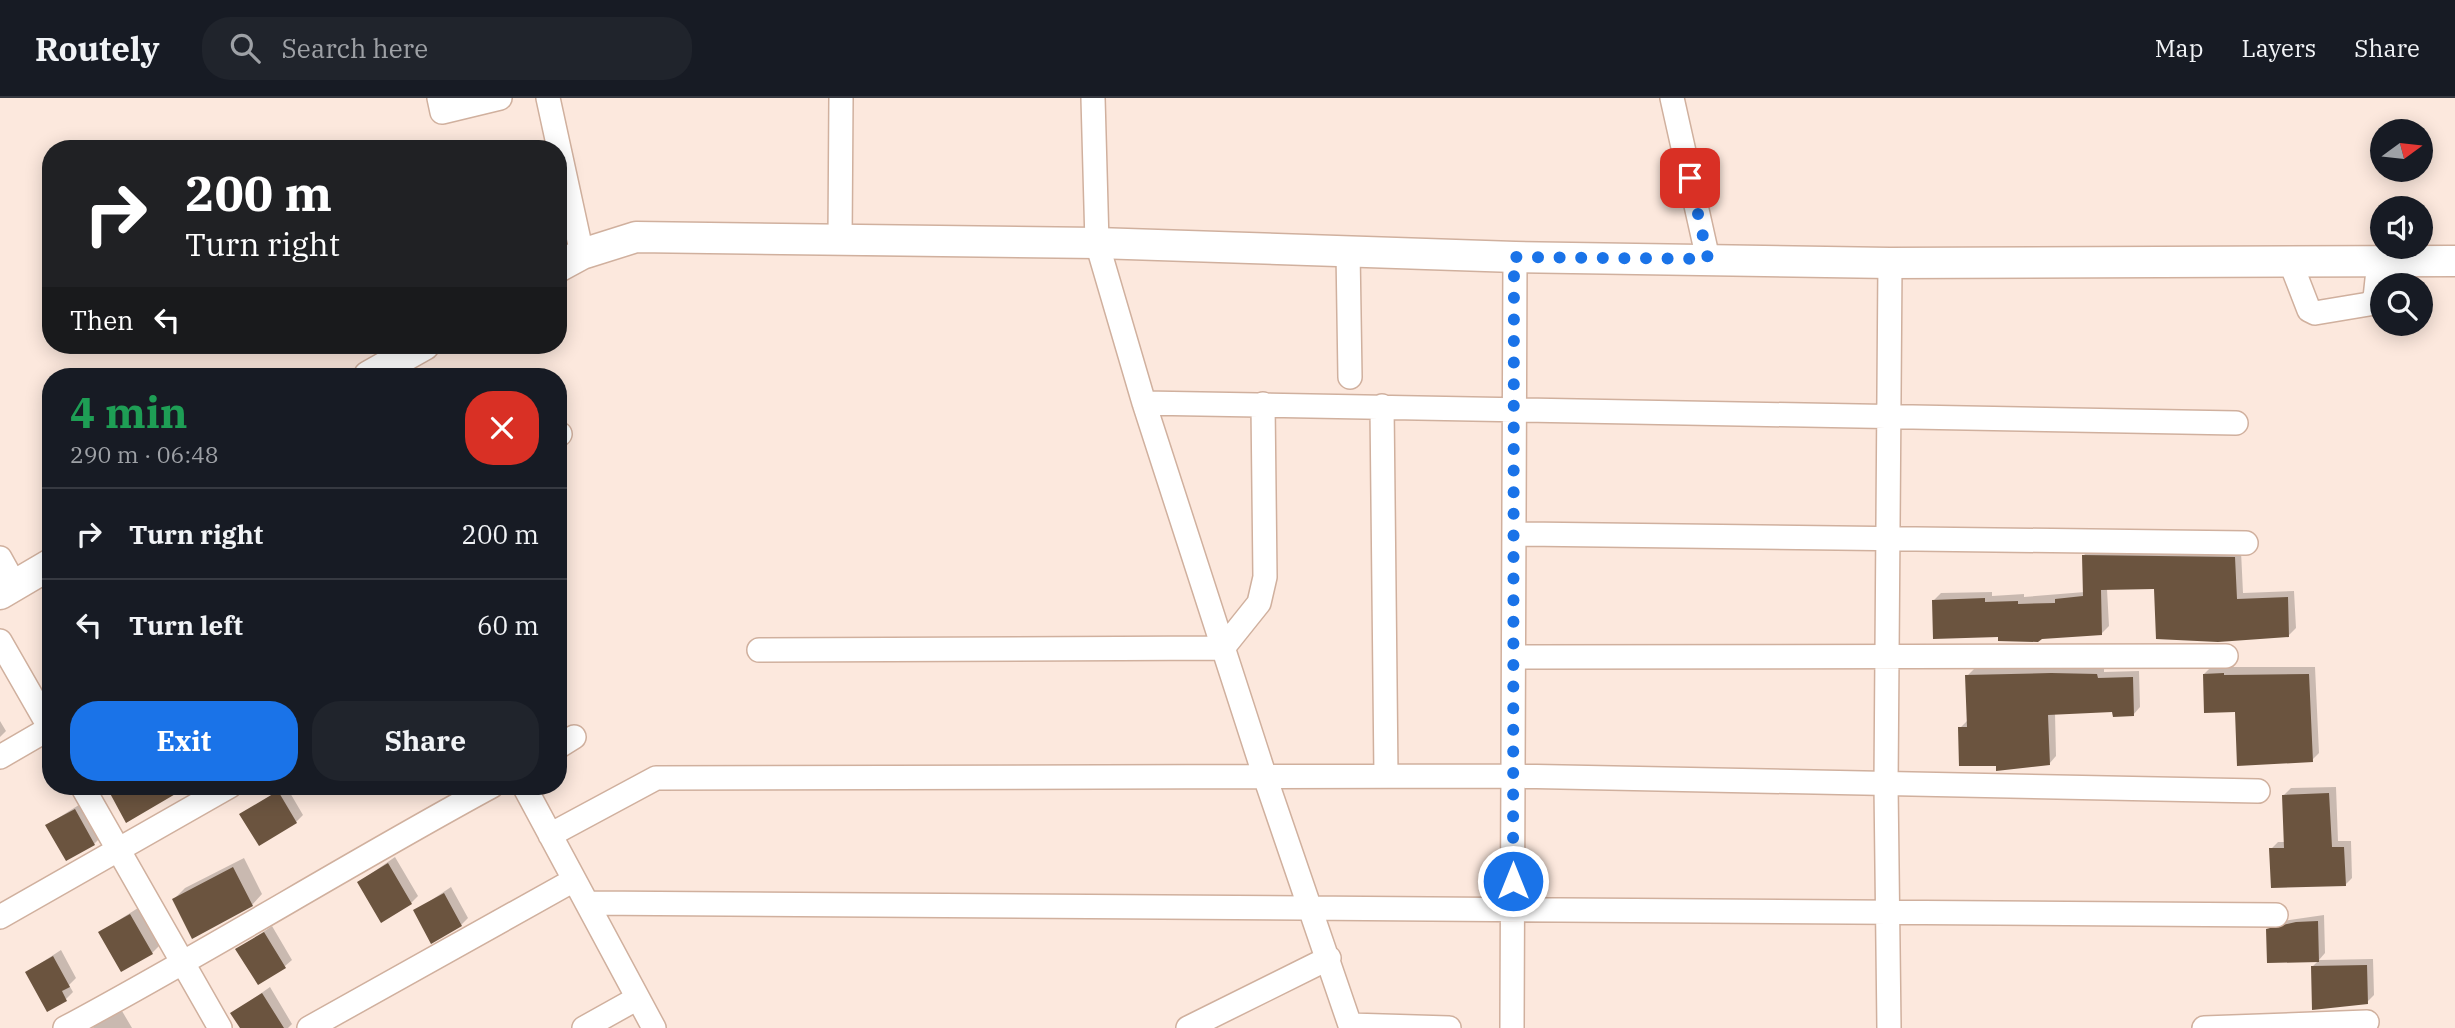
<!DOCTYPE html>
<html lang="en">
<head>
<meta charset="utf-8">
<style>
	body { margin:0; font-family:"IBM Plex Serif",serif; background:#20242c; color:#f1f3f6; height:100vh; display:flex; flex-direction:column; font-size:26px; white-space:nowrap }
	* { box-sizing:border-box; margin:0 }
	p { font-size:23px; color:#9ea1a6 }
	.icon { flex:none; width:38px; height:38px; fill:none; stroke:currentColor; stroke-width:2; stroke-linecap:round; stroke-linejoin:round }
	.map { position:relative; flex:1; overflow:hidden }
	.drawer { position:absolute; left:42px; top:270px; width:525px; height:427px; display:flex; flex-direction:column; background:#171b24; border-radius:28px; box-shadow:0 4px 18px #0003 }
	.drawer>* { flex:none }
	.guide { position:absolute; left:42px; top:42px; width:525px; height:214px; border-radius:28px; box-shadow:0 4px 18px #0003; background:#202124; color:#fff; overflow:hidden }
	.needle { width:46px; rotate:75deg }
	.fabs { position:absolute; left:2370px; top:21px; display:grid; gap:14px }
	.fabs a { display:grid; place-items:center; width:63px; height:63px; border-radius:50%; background:#171b24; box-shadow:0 4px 18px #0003; font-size:35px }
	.pin { position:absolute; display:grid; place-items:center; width:60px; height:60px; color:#fff; margin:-30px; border-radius:14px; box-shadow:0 4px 10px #0006 }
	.me { position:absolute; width:77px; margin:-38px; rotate:0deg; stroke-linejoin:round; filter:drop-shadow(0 0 5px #0008) }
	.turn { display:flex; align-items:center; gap:24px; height:147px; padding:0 28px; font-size:32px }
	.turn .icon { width:91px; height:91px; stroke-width:2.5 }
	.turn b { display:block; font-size:49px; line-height:60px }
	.then { display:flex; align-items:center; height:66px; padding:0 28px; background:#0003; gap:14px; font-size:26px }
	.round { display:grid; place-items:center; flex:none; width:74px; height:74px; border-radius:28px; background:#20242c }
	.summary { display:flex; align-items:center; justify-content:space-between; height:119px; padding:0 28px }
	h1 { font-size:42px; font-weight:800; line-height:52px; color:#1e9e55 }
	.action { display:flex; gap:14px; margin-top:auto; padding:14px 28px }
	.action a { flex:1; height:80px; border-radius:28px; background:#1a73e8; color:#fff; font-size:28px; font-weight:800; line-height:80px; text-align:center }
	.action a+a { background:#20242c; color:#f1f3f6 }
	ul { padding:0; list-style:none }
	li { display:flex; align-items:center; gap:21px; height:91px; padding:0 28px; border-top:2px solid #363941 }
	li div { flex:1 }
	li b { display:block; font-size:26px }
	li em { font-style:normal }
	header { display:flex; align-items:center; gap:42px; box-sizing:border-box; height:98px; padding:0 35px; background:#171b24; border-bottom:2px solid #363941 }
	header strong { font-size:33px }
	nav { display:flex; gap:38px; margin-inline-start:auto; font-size:24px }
	.search { width:490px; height:63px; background:#20242c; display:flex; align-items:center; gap:18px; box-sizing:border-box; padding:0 24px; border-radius:28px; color:#9ea1a6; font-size:26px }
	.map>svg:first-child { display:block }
	.shadow { fill:#0003 }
	.building { fill:#6b543f }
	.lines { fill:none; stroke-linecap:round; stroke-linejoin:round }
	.minor-casing { stroke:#d0b09e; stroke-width:26 }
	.major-casing { stroke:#d0b09e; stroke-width:33 }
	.minor { stroke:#fff; stroke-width:23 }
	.major { stroke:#fff; stroke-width:30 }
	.route { stroke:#1a73e8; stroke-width:12; stroke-dasharray:0 21.6 }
</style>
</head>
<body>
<header>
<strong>Routely</strong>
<div class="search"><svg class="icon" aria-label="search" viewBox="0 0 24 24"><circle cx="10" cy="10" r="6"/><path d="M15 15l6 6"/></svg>Search here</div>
<nav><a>Map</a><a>Layers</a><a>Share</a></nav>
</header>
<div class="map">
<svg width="2455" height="930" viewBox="0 0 2455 930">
	<rect width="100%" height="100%" fill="#fce8dd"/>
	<!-- shadow -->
	<path class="shadow" d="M2090 451 2241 453 2243 495 2294 493 2296 530 2289 537 2156 489 2107 491 2109 528 2102 535 1999 537 1934 502 1941 495 1992 494V498L2024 496V499L2085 494 2083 458Z
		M2059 569 2104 570V574L2139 573 2140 609 2133 617 2114 613 2055 615 2056 658 2049 666H1998L1960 630 1967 623V578L1974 571Z
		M2211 569H2315L2319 655 2312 662 2237 612 2204 576Z
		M0 623 6 633 0 639Z
		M286 688 303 717 296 724 241 716Z
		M2336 689 2338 743H2351L2352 780 2345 787 2271 751 2278 744H2285L2284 697 2291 690Z
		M82 705 101 739 94 746 47 727Z
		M395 759 418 798 411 805 359 784Z
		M244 760 262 796 252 807 174 801 185 790Z
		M451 789 468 820 461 827 415 813Z
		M138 810 159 848 152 855 100 834Z
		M2324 817 2325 855 2319 862 2373 861 2374 897 2367 904 2312 869 2319 862 2269 864 2268 832 2275 824Z
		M272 828 292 862 285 868 238 851Z
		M61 852 76 880 69 887 73 894 66 901 27 874Z
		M270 889 292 926 288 930H242L233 915Z
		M122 913 132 930H93L94 928Z"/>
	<!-- building -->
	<path class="building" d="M2082 457 2235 459 2237 501 2288 499 2289 539 2218 544 2156 541 2154 491 2101 492 2102 537 2042 541 2038 544 1998 543V539L1933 541 1932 502 1985 500V504L2018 503V506L2055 505V501L2083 498Z
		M2051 575 2097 576 2098 580 2133 579 2134 618 2113 619 2112 614 2048 617 2050 667 1996 673V668H1959L1958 629H1967L1965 577Z
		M2224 575V577L2309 576 2313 664 2237 668 2235 614 2204 615 2203 576Z
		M106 688H189L126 725Z
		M278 693 297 725 259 748 239 716Z
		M2329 695 2332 749H2344L2346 788 2271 790 2269 750H2284L2282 697Z
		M75 711 95 747 66 763 45 727Z
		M388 765 412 806 381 825 357 784Z
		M233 769 253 808 192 841 172 801Z
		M444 795 462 828 431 846 413 812Z
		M130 816 153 856 121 874 98 834Z
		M2318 823 2319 864 2267 865 2266 831 2296 824Z
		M264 834 286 870 258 887 235 851Z
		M53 858 70 889 62 893 67 903 47 914 25 874Z
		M2367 867 2368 906 2312 912 2311 868Z
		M262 895 284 930H240L230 915Z"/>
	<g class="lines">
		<defs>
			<path id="minor" d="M439 0 442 14 500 0
				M548 0 582 156
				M1093 0 1097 145 1144 305 1264 676 1351 930
				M1672 0 1708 161
				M840 142 841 0
				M1348 153 1350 279
				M2290 163 2309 212 2315 215 2369 206 2375 200 2379 163
				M1144 305 2236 325
				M1382 308 1386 677
				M558 337 560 336
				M1514 436 2246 445
				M0 460 15 487
				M0 543 51 632
				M759 552 1223 550 1259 505 1265 479 1263 306
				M1514 559 2226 558
				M558 649 574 639
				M0 659 50 630
				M82 688 220 930
				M524 688 654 930
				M550 737 656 680 1513 678 2258 693
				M587 805 2276 817
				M0 819 230 688
				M1350 927 1449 930
				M65 930C209 853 348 766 492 688
				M309 930 574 782
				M584 930 636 901
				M1188 930 1329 860
				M1512 930 1515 159
				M1889 930 1886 687 1890 165
				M2204 930 2367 924"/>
			<path id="major" d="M558 169 582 156 636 139 1097 145 1515 159 1890 165 2455 163
				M369 278 424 247
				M0 496 51 466"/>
		</defs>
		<!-- minor casing -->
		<use href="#minor" class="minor-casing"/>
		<!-- major casing -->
		<use href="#major" class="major-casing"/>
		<!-- minor -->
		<use href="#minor" class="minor"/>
		<!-- major -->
		<use href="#major" class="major"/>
	</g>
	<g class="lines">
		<!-- route -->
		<path class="route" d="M1513 783 1514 159 1708 161 1690 80"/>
	</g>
</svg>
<div class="fabs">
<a><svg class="needle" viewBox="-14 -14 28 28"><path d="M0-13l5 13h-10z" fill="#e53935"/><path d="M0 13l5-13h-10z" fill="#9ea1a6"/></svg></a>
<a><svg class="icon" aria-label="sound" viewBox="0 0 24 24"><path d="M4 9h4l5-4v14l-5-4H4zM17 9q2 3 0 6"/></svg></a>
<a><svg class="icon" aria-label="search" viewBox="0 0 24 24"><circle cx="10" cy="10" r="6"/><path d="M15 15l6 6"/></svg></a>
</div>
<div class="pin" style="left:1690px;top:80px;background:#d93025"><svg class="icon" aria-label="arrive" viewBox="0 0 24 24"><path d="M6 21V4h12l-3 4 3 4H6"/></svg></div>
<svg class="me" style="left:1513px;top:783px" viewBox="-20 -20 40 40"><circle r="17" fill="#1a73e8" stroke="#fff" stroke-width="3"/><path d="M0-11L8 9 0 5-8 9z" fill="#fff"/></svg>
<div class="guide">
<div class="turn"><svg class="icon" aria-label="right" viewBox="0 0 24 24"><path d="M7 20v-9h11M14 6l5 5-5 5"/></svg><div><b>200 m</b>Turn right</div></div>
<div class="then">Then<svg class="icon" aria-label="left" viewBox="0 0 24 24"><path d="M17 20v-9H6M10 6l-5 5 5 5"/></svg></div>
</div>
<section class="drawer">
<div class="summary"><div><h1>4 min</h1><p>290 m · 06:48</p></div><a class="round" style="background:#d93025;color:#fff"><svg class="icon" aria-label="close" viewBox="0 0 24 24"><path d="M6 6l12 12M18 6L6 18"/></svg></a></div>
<ul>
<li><svg class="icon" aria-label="right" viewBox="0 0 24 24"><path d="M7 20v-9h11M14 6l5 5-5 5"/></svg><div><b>Turn right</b></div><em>200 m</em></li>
<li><svg class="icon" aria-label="left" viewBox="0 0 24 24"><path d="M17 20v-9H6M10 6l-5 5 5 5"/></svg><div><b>Turn left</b></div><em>60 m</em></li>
</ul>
<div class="action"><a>Exit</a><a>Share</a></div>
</section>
</div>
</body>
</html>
